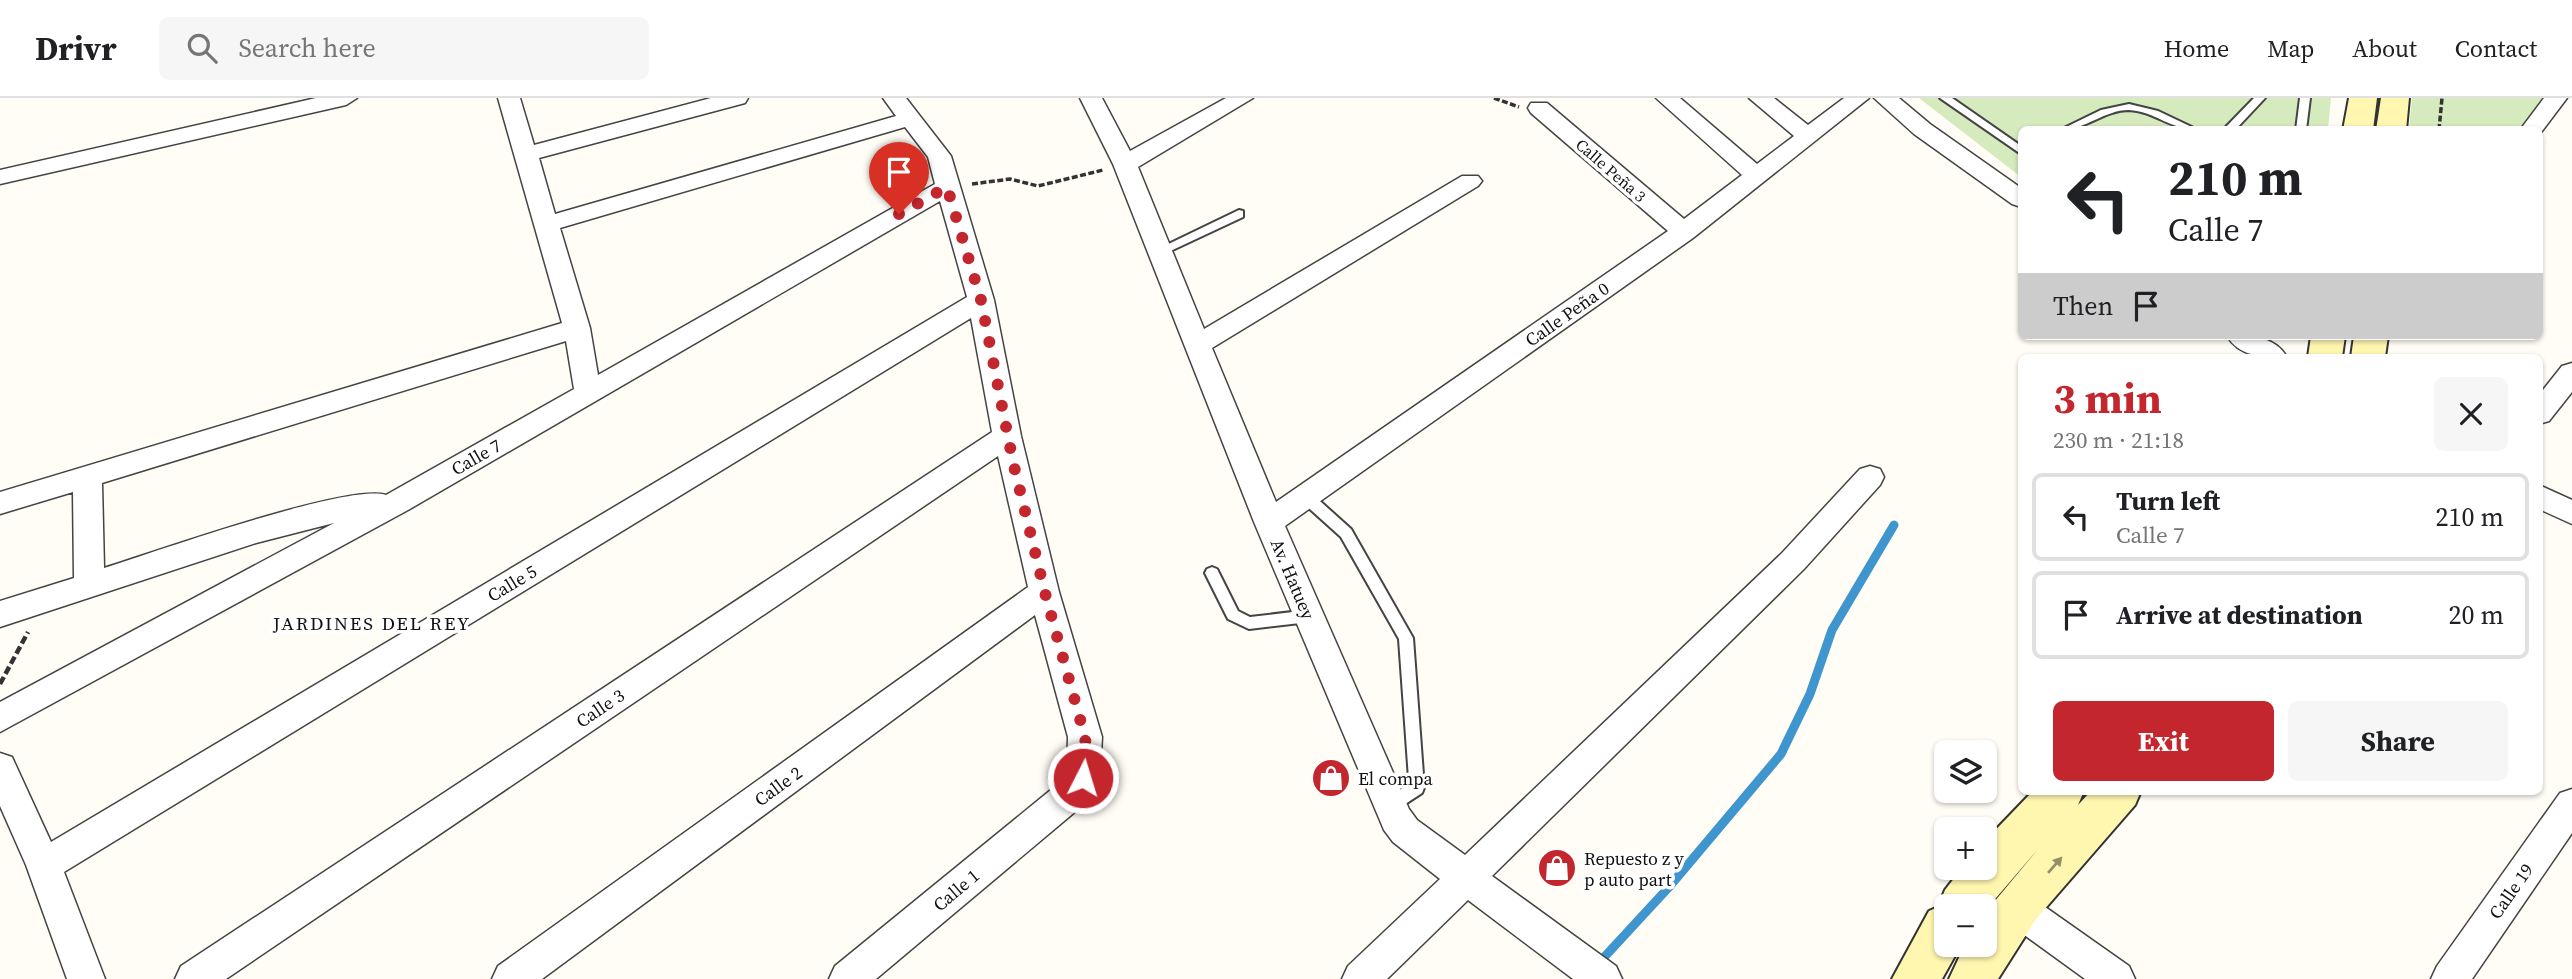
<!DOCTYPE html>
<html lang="en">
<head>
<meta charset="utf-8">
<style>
	body { margin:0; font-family:"Source Serif 4",serif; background:#f6f6f6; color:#202124; height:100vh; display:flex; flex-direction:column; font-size:26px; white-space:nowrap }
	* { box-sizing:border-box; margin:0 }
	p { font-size:23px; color:#757577 }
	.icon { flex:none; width:38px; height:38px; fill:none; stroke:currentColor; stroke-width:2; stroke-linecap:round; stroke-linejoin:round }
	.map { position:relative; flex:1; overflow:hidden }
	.panel { position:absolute; left:2018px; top:256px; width:525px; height:441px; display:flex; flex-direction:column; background:#fff; border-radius:10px; box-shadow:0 2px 5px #0004 }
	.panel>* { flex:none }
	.top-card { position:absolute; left:2018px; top:28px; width:525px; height:214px; border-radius:10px; box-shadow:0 2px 5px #0004; background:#fff; color:#202124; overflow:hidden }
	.buttons { position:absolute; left:1934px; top:642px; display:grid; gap:14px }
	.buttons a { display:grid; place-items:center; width:63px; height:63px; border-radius:10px; background:#fff; box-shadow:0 2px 5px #0004; font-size:35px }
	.pin { position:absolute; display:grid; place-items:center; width:60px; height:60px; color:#fff; margin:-72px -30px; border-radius:50% 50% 50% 0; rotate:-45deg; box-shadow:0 0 7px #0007 }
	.pin .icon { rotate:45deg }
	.me { position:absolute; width:77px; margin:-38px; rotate:5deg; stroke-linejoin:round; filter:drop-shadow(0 0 5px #0008) }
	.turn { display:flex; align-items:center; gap:24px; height:147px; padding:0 35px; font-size:32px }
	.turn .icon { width:91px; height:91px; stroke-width:2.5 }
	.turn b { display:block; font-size:49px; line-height:60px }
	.then { display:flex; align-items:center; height:66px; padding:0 35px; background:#0003; gap:14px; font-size:26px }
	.round { display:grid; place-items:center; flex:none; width:74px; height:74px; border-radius:10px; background:#f6f6f6 }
	.summary { display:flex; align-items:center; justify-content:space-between; height:119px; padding:0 35px }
	h1 { font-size:42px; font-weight:700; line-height:52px; color:#c4262e }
	.primary-button { display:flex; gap:14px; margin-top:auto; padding:14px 35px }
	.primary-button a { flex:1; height:80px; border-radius:10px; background:#c4262e; color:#fff; font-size:28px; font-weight:700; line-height:80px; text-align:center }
	.primary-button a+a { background:#f6f6f6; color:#202124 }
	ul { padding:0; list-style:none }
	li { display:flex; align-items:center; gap:21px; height:88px; margin:0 14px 10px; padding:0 21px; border:4px solid #e0e0e0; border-radius:10px }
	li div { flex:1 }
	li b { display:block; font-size:26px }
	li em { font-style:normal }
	header { display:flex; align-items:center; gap:42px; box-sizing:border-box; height:98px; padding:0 35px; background:#fff; border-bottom:2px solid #e0e0e0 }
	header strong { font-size:33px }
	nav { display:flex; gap:38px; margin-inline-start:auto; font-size:24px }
	.search { width:490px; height:63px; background:#f6f6f6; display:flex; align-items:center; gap:18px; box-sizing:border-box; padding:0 24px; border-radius:10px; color:#757577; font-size:26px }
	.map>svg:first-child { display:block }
	.green { fill:#d5ebbd }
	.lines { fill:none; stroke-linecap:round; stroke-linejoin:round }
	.stream { stroke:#3f96cf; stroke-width:9 }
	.service-casing { stroke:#444; stroke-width:4 }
	.minor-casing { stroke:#444; stroke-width:3 }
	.secondary-casing { stroke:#333; stroke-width:4 }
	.path-far1 { stroke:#333; stroke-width:3.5; stroke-dasharray:6 2.5; stroke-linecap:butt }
	.path { stroke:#333; stroke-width:4.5; stroke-dasharray:8 3.5; stroke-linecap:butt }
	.service { fill:#fff; fill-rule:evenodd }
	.minor { fill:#fff; fill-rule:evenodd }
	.secondary { fill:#fff6b0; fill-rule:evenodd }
	.oneway { fill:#948f68 }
	.route { stroke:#c4262e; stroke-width:12; stroke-dasharray:0 21.6 }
	.labels { text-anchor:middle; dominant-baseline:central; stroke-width:7; stroke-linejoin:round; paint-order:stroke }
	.far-street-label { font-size:16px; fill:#111; stroke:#fff }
	.street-label { font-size:18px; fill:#111; stroke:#fff }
	.poi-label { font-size:18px; fill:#111; stroke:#fff; text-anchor:start }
	.neighbourhood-label { font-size:19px; letter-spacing:2px; fill:#111; stroke:#fff }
</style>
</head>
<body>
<header>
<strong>Drivr</strong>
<div class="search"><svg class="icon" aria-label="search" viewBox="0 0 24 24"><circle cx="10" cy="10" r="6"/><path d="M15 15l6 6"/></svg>Search here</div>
<nav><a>Home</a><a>Map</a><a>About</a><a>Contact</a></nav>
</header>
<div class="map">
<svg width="2572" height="881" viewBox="0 0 2572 881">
	<rect width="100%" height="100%" fill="#fffdf5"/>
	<!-- green -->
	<path class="green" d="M1919 0H2331L2328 31 2021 32V79Z
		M2412 0H2544L2518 31H2409Z"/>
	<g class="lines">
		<!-- stream -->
		<path class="stream" d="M1584 881 1669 789 1781 656 1810 596 1832 532 1894 427"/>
		<defs>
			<path id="service" d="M1940 0H1952L2021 48V56Z
				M2254 0H2265L2235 32H2223Z
				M2300 0H2310L2306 32H2296Z
				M2129 6 2158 13 2198 32C2171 32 2154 13 2129 12 2104 12 2086 32 2060 32L2101 12Z
				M1239 112 1243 113V119L1164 156H1156L1154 153Z
				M1306 394 1311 395 1351 431 1413 540 1424 690 1422 695 1390 716 1384 714 1382 709 1384 704 1408 686 1409 681 1399 541 1341 439 1301 403 1299 399Z
				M1212 469 1217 471 1238 513 1250 519 1309 512 1314 514 1316 518 1314 522 1309 524 1249 531 1228 521 1205 475 1207 471Z"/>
			<path id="minor" d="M316 0H357L346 7 0 86V72Z
				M498 0H520L534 47 711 0H748L745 5 539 60 555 116 896 18 883 0H906L951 58 994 202 1021 338 1059 494 1102 639 1100 674 1076 713 876 881H829L835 868 1052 691 1067 672 1068 639 1035 517 542 881H492L498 868 1028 489 998 358 226 881H175L181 868 992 334 971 220 64 774 105 881H67L26 767 0 708V655L12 659 51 744 967 199 940 103 408 412 0 634V604L334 425 256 445 0 529V503L74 480 73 394 0 416V394L562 225ZM905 29 928 59 935 86 598 277 590 230 560 130ZM566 243 574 291 386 397C348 385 152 455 104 470L102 385Z
				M1080 0H1102L1130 53 1226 0H1253L1138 69 1204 231 1462 78H1478L1482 83 1478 88 1212 250 1276 404 1668 133 1531 15 1528 10 1531 5H1547L1684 121 1742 77 1656 0H1680L1757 66 1794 38 1749 0H1774L1808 27 1844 0H1869L1693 140 1285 428 1409 711 1417 722 1465 757 1782 455 1860 371 1870 368 1880 371 1884 379 1880 387 1804 471 1492 778 1616 868 1622 881H1573L1468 802 1387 881H1342L1348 868 1440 781 1393 744 1384 732 1254 424 1113 66Z
				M1874 0H1899L1930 26 2021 90V109L2012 106 1914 36Z
				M2544 0H2567L2539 37V32H2520Z
				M2227 238C2249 238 2274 237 2287 259 2265 259 2240 260 2227 238Z
				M2572 265V294L2549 323 2539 326V297L2562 268Z
				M2539 387 2572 402V426L2539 411Z
				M2572 691V735L2472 881H2431L2437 868 2560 695Z
				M2018 794 2031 799 2129 868 2135 881H2085L2005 823 2000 811 2005 799Z"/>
			<path id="secondary" d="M2349 0H2377L2373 32H2343Z
				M2381 0H2409L2406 32H2376Z
				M2311 238H2345L2342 259H2308Z
				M2354 238H2388L2385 259H2351Z
				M2033 693H2084L2078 707 2051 736 2091 693H2141L2135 707 2036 821 1998 881H1949L1965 847H1984V816L2039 750 1984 814V808H1946V847H1961L1942 881H1892L1929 813 1938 809 1945 792 1962 770H1984V744Z"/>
		</defs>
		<!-- service casing -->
		<use href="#service" class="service-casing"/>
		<!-- minor casing -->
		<use href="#minor" class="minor-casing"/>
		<!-- secondary casing -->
		<use href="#secondary" class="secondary-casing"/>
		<!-- path-far1 -->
		<path class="path-far1" d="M1494 0 1519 9
			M2439 32 2442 0
			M972 86 1010 81 1038 88 1103 72"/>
		<!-- path -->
		<path class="path" d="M0 586 28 534"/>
		<!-- service -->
		<use href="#service" class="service"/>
		<!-- minor -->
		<use href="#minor" class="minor"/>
		<!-- secondary -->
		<use href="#secondary" class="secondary"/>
	</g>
	<!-- one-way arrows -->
	<defs><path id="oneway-solid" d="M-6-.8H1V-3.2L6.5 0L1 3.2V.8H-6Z" transform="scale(1.75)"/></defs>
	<use class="oneway" href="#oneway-solid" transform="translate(2055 767) rotate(-49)"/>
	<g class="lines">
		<!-- route -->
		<path class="route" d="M899 116 947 89 981 202 1013 364 1045 495 1085 639 1087 662 1083 680"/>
	</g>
	<!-- icons -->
	<defs>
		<symbol id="shop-disc" viewBox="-11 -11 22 22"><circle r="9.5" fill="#c4262e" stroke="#fff"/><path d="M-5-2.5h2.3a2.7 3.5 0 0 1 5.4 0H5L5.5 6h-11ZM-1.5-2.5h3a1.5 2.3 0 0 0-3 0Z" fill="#fff"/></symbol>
	</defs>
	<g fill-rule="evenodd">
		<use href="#shop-disc" x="1309" y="658" width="44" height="44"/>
		<use href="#shop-disc" x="1535" y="748" width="44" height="44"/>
	</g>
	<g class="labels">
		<!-- far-street labels -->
		<g class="far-street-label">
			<text transform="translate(1611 72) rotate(41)">Calle Peña 3</text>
		</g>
		<!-- street labels -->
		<g class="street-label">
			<text transform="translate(1567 216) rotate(-35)">Calle Peña 0</text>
			<text transform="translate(476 359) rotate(-30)">Calle 7</text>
			<text transform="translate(1293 481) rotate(67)">Av. Hatuey</text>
			<text transform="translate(512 485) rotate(-31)">Calle 5</text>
			<text transform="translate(600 610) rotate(-34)">Calle 3</text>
			<text transform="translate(778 688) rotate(-36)">Calle 2</text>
			<text transform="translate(956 792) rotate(-40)">Calle 1</text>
			<text transform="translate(2511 793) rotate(-55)">Calle 19</text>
		</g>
		<!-- poi labels -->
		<g class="poi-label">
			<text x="1358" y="680">El compa</text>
			<text x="1584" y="760">Repuesto z y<tspan x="1584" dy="21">p auto part</tspan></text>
		</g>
		<!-- neighbourhood labels -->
		<g class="neighbourhood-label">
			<text x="372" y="525">JARDINES DEL REY</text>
		</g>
	</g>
</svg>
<div class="buttons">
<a><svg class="icon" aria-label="layers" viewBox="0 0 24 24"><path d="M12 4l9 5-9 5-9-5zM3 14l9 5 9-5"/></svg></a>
<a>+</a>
<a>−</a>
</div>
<div class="pin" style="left:899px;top:116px;background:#d93025"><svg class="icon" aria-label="arrive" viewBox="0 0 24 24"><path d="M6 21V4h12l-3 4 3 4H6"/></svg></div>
<svg class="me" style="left:1083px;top:680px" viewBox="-20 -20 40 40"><circle r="17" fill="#c4262e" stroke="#fff" stroke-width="3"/><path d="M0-11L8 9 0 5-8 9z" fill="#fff"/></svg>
<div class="top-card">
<div class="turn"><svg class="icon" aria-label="left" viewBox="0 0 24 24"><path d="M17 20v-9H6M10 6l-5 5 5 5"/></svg><div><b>210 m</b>Calle 7</div></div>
<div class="then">Then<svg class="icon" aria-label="arrive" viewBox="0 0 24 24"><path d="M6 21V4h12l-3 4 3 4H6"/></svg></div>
</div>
<section class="panel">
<div class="summary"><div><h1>3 min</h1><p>230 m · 21:18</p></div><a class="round"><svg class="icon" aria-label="close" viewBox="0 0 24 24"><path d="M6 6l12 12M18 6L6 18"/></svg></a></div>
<ul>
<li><svg class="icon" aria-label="left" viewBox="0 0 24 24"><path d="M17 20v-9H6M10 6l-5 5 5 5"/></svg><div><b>Turn left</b><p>Calle 7</p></div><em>210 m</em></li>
<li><svg class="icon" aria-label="arrive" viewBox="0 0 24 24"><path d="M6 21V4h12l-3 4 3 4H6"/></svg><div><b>Arrive at destination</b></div><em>20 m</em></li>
</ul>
<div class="primary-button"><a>Exit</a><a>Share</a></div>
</section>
</div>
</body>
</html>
